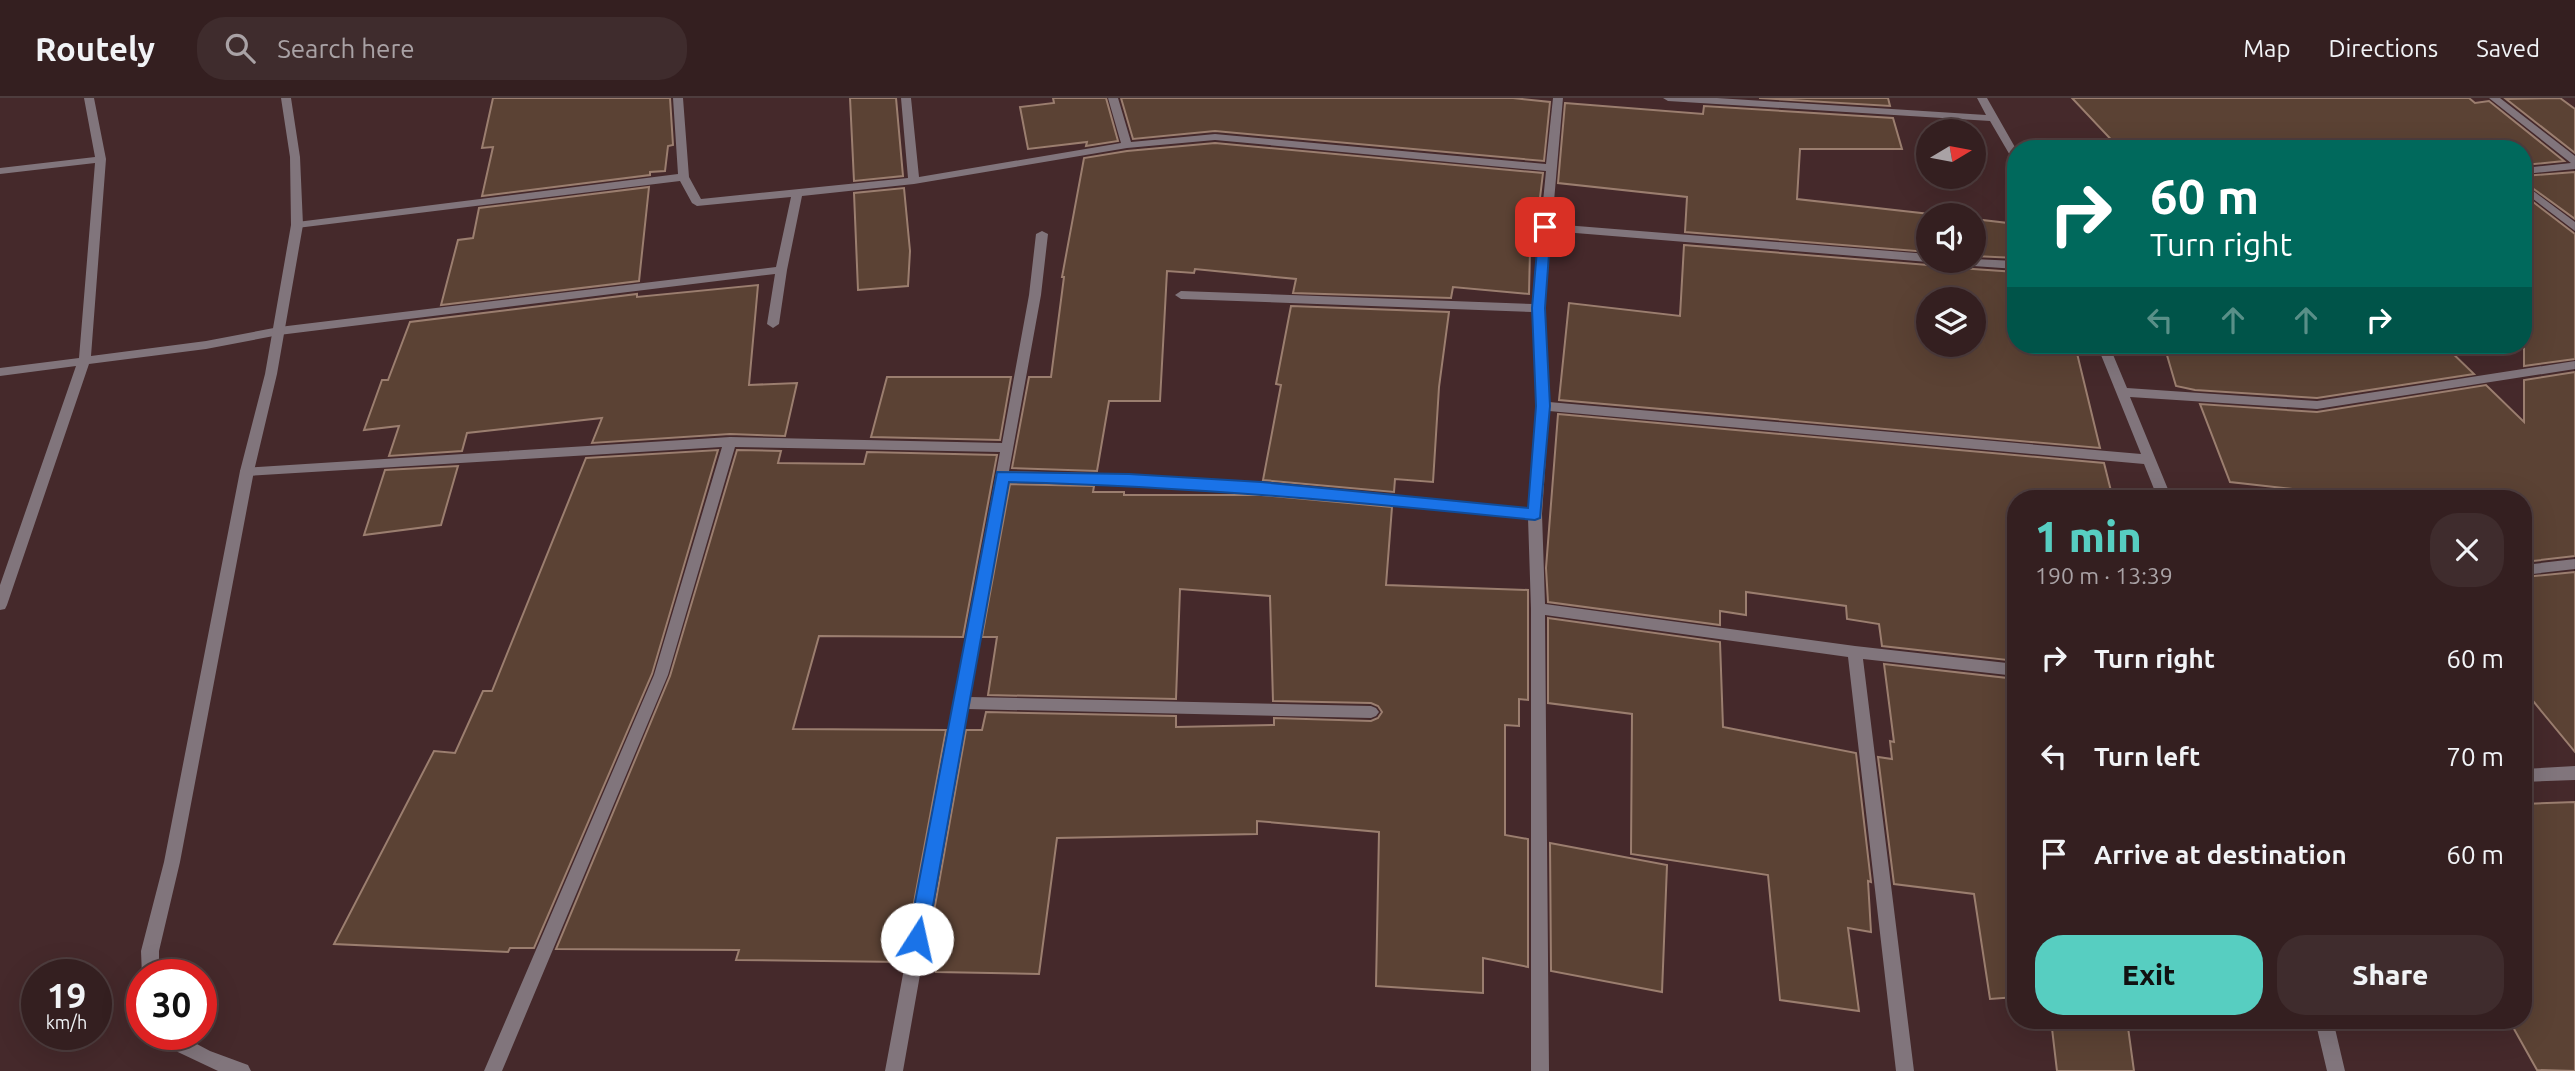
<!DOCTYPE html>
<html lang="en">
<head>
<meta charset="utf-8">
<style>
	body { margin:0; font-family:Ubuntu,sans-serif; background:#3f2c2d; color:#f1f3f6; height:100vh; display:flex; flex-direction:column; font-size:26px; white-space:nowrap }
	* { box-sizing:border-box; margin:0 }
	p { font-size:23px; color:#a9a2a5 }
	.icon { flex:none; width:38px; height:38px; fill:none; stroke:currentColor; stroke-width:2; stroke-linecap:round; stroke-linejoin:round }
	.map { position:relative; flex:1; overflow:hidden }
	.panel { position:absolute; left:2007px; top:392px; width:525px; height:539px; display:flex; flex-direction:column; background:#341f20; border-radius:28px; box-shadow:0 7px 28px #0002,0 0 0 2px #4e3d3e }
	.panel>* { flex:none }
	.guide { position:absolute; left:2007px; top:42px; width:525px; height:214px; border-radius:28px; box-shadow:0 7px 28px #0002,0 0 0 2px #4e3d3e; background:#00695c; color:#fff; overflow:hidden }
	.needle { width:46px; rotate:80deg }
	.tools { position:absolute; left:1916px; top:21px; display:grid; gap:14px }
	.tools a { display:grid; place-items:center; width:70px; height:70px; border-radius:50%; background:#341f20; box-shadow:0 7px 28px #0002,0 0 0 2px #4e3d3e; font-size:35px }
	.speed { position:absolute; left:21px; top:861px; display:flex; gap:14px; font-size:35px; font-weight:700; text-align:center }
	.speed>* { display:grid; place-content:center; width:91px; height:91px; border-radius:50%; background:#341f20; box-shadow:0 7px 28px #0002,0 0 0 2px #4e3d3e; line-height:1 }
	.speed small { font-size:18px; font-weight:400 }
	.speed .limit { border:10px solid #d22; background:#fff; color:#111 }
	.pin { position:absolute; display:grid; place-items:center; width:60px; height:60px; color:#fff; margin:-30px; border-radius:14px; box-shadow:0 4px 10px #0006 }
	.me { position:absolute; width:77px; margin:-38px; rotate:10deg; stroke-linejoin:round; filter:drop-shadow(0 0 5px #0008) }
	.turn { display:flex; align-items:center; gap:24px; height:147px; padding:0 28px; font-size:32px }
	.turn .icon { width:91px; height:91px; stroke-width:2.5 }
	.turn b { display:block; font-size:49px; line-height:60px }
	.lanes { display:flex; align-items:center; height:66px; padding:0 28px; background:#0003; justify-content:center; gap:35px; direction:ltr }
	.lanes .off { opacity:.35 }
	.round { display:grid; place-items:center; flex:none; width:74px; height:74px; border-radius:28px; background:#3f2c2d }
	.overview { display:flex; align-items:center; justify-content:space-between; height:119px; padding:0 28px }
	h1 { font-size:42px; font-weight:800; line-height:52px; color:#57cec1 }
	.button { display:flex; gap:14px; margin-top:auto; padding:14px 28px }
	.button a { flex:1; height:80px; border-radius:28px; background:#57cec1; color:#111; font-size:28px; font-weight:800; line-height:80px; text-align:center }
	.button a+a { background:#3f2c2d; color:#f1f3f6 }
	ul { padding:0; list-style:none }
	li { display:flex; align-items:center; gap:21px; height:98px; padding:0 28px }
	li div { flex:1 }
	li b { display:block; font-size:26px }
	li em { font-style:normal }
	header { display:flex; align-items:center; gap:42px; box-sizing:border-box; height:98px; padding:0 35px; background:#341f20; border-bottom:2px solid #4e3d3e }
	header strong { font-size:33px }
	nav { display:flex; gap:38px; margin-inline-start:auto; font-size:24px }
	.search { width:490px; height:63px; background:#3f2c2d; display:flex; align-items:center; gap:18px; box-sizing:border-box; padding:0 24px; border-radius:28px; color:#a9a2a5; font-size:26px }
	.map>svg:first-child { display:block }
	.building { fill:#5b4234; stroke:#9b7e6f; stroke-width:2; fill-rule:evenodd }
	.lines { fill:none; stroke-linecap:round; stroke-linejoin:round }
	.minor { fill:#81757c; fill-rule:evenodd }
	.tertiary { fill:#81757c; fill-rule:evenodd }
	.route { fill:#1a73e8; stroke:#114b97; stroke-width:2 }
</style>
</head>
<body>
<header>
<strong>Routely</strong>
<div class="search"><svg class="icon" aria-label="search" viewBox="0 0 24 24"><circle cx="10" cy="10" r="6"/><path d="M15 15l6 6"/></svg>Search here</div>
<nav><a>Map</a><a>Directions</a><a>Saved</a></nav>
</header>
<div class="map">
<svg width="2575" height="973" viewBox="0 0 2575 973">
	<rect width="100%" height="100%" fill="#45292b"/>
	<!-- building -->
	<path class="building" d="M493 0H670L673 47 668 48 665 73 650 74V77L482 98 493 49 482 50Z
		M850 0H896L903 78 854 83Z
		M1053 0H1106L1118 43 1086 48 1087 44 1028 51 1020 9 1054 5Z
		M1121 0H1513L1550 4 1544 63 1215 33 1133 41Z
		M1759 0H1888L1890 8Z
		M2072 0H2469L2475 5 2489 3 2564 63 2524 67V51H2120Z
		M2560 0 2575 11V55L2506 1Z
		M1565 5 1703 16 1704 8 1893 20 1902 51H1800L1797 101 1939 117H1928V154L1685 134 1687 99 1558 85Z
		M1215 45 1543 75 1539 108 1531 107 1529 196 1453 189 1451 200 1293 195 1296 181 1195 171 1194 175 1167 173 1160 303H1109L1097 373 1012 370 1029 279H1051L1064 179H1062L1084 60 1127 53Z
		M2575 74V121L2524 84V78Z
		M649 89 639 183 441 207 458 142 473 140 479 110Z
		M904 90 910 153 908 188 858 192 854 95Z
		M2524 97 2575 136V261L2524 268Z
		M1974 121 2016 126V160L1974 158Z
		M1684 147 1928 167 1934 163H1951L1959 170 2016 174V247H2075L2100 350 1559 302 1569 205 1680 218ZM1928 201H1974V247H1928Z
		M758 187 749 287 797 285 785 338 730 336 592 345 602 320 467 335 462 353 389 358 399 328 364 332 382 282H388L410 224 637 196V199Z
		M1291 208 1449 214 1439 289 1433 384 1395 381 1394 394 1263 382 1281 287 1276 286Z
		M2164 247H2444L2474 276 2317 300 2195 292 2176 288Z
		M2575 274V458L2524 464V401H2382L2230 384 2200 306 2317 314 2486 287 2524 324V282Z
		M887 279H1011L1000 342 871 339Z
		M1558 316 2104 365 2113 401H2016V563L1882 548 1879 526 1847 521 1846 508 1746 494V517L1720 513V527L1548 504 1546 470Z
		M718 352 652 576 534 850H510L508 854 334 846 434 653 455 655 483 593H492L586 360Z
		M737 352 781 353 778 365 864 366 867 354 997 357 963 539 819 538 793 631 946 632 903 864 736 862 739 852 556 851 670 578Z
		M458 368 441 427 364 437 385 372Z
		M1010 386 1094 388 1093 394H1124V397H1261L1392 409 1386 487 1528 492V602L1519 601V628L1505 627V737L1528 741V869L1483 860V895L1376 888 1379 734 1257 723V736L1057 740 1039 876 936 874 937 864H925L966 632H982L986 614 1176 618V629L1274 627V620L1371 623 1378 620 1382 614 1378 608 1371 605 1273 603 1270 498 1180 491 1176 601 988 597 997 539H982Z
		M2575 474V654L2524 592V479Z
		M1548 520 1720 544 1723 629 1856 655 1871 784 1868 783 1871 834 1848 830 1859 913 1780 902 1768 777 1631 756 1632 616 1548 605Z
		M1884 566 2016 581V899L1990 901 1974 796 1894 786 1878 659 1892 661 1890 643 1894 644Z
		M2575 704V973L2537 972 2509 922H2524V706Z
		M1550 745 1667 767 1662 894 1551 873Z
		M2051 922H2127L2134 973H2057Z"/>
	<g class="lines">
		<!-- minor -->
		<path class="minor" d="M84 0H94L106 61 91 258 206 243 279 229 776 169 791 99 697 108 692 105 680 83 297 130 291 127 297 124 678 76 673 0H683L689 79 701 101 908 80 901 0H911L919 79 1121 45 1108 0H1118L1131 44 1215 36 1546 66 1553 0H1563L1552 126 1928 156V163H1931L1928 164 1551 133 1544 210 1549 304 2141 356 2097 247H2109L2127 290 2317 303 2575 263V271L2317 311 2130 299 2172 401H2158L2144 366 1549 313 1542 416 1545 506 1855 548 2016 566V578L1863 561 1914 973H1896L1848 559 1545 517 1549 973H1531V511L1528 420 1261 394 1129 386 1008 383 969 599 1371 608 1376 610 1379 614 1376 618 1371 620 967 611 903 973H885L1000 354 735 349 668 577 502 973H484L654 577 722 349 247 378 240 373 242 370 730 339 1002 345 1029 197 1036 136 1042 133 1048 136 1041 197 1009 373 1129 376 1261 384 1529 410 1537 308 1532 214 1181 201 1175 197 1181 193 1533 206 1546 73 1215 42 1127 50 914 86 802 98 787 172 779 226 773 230 767 226 775 176 279 237 206 251 89 266 7 507 5 511 0 512V487L76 268 0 278V270L79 260 95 65 0 76V70L95 59Z
			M1663 0H1717L1986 17 1977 0H1987L2016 51V62L2011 59 1990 23 1668 3Z
			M2489 0H2500L2575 58V71L2524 76V70L2571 65Z
			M2524 86 2575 124V133L2524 94Z
			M1974 161 2016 163V171L1959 167 1953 163H1974Z
			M2575 461V471L2524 477V467Z
			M2575 668V682L2524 684V671Z
			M2315 922H2333L2345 973H2327Z"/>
		<!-- tertiary -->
		<path class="tertiary" d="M281 0H291L300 59 303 127 277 276 254 373 180 764 159 853V877L142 878 141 853 164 764 240 373 265 276 291 127 290 59Z
			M158 936H178L210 953 248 967 251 973H218L163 947Z"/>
	</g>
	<!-- route -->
	<path class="route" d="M1545 125 1551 129 1545 210 1550 308 1540 420 1535 422C1358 404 1187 388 1009 384L927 841 924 848 917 850 911 848 908 841 997 374 1129 376 1261 384 1528 410 1536 308 1532 210 1539 129Z"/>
</svg>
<div class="tools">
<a><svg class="needle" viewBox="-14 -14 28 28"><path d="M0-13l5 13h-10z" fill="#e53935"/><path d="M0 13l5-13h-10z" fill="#a9a2a5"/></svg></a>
<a><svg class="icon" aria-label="sound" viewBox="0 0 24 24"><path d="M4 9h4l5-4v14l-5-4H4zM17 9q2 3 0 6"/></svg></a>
<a><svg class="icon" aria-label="layers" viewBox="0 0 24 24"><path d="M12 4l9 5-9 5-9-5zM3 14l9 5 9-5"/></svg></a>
</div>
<div class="speed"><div>19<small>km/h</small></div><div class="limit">30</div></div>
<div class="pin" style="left:1545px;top:129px;background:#d93025"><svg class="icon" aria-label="arrive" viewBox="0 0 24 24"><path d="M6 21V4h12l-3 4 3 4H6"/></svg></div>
<svg class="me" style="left:917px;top:841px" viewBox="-20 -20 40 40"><circle r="19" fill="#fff"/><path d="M0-13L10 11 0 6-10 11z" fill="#1a73e8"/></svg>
<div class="guide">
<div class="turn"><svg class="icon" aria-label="right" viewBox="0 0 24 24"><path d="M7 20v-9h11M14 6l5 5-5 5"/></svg><div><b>60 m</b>Turn right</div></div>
<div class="lanes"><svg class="icon off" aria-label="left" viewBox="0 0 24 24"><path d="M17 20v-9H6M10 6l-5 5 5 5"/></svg><svg class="icon off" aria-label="ahead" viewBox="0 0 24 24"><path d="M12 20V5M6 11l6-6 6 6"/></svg><svg class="icon off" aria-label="ahead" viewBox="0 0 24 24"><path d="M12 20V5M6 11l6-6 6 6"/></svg><svg class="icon" aria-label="right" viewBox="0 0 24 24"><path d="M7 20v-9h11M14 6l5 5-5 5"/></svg></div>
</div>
<section class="panel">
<div class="overview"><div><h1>1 min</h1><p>190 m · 13:39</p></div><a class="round"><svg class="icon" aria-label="close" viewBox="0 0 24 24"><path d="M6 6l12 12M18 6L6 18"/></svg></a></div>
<ul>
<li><svg class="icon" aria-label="right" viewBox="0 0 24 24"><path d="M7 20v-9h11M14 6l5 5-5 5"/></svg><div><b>Turn right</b></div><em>60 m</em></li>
<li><svg class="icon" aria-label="left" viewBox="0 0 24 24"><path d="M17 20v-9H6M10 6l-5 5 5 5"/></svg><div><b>Turn left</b></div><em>70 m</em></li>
<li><svg class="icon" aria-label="arrive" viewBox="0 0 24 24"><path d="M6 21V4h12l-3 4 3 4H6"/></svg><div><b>Arrive at destination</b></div><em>60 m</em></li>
</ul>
<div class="button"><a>Exit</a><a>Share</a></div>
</section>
</div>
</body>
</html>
